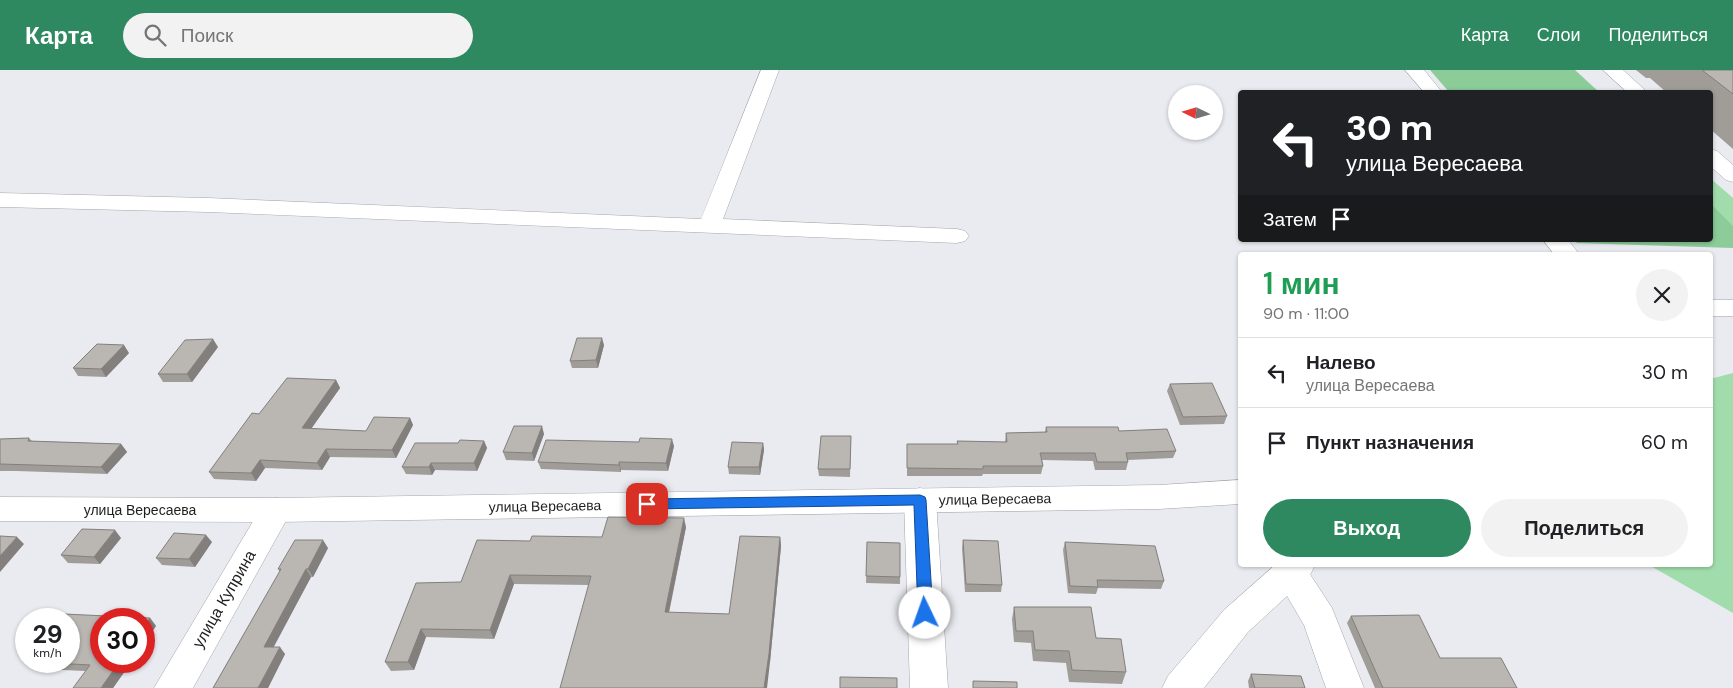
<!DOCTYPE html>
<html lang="ru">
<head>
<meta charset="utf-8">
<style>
	body { margin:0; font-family:"DM Sans",sans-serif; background:#f2f2f2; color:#202124; height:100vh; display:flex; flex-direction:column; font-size:19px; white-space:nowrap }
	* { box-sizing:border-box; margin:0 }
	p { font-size:16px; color:#757577 }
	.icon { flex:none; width:28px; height:28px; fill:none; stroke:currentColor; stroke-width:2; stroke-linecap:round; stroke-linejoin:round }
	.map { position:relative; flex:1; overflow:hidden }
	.panel { position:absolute; left:1238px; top:182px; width:475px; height:315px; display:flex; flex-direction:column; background:#fff; border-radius:5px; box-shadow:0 1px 4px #0004 }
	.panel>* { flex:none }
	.top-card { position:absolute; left:1238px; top:20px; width:475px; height:152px; border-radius:5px; box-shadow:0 1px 4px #0004; background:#202124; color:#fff; overflow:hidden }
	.needle { width:32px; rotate:275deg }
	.buttons { position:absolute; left:1168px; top:15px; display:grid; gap:10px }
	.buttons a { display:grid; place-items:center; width:55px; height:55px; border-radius:50%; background:#fff; box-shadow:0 1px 4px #0004; font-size:25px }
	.speed { position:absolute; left:15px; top:538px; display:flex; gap:10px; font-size:25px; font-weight:700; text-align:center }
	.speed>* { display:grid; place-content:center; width:65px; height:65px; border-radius:50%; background:#fff; box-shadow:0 1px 4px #0004; line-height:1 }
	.speed small { font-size:12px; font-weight:400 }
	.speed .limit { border:8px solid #d22; background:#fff; color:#111 }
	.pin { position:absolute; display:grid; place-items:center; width:42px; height:42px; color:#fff; margin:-21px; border-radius:10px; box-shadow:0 2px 8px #0006 }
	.me { position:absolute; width:55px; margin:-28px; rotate:357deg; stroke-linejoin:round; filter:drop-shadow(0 0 4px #0008) }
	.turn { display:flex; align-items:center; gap:18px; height:105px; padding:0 25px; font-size:22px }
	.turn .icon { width:65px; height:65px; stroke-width:2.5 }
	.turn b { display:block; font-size:35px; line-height:42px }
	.then { display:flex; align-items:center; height:48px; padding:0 25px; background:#0003; gap:10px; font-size:19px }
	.round { display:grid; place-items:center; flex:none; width:52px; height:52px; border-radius:26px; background:#f2f2f2 }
	.summary { display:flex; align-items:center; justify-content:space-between; height:85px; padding:0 25px }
	h1 { font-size:30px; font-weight:600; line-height:38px; color:#1e9e55 }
	.primary-button { display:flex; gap:10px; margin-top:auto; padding:10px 25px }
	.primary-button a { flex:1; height:58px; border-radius:30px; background:#2e8960; color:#fff; font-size:20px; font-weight:600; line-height:58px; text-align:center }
	.primary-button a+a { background:#f2f2f2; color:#202124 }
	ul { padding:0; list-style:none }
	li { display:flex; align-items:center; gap:15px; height:70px; padding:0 25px; border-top:1px solid #e0e0e0 }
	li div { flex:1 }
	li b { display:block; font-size:19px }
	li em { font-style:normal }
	header { display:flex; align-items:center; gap:30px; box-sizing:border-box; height:70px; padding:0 25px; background:#2e8960; color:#fff }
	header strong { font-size:24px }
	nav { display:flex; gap:28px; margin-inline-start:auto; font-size:18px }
	.search { width:350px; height:45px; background:#f2f2f2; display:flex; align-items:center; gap:12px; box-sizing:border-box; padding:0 18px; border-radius:28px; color:#757577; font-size:19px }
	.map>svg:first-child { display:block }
	.green { fill:#a1ddac }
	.forest { fill:#8bcc98 }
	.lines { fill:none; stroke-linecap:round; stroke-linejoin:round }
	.minor-casing { stroke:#a3a5a9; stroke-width:1 }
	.major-casing { stroke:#a3a5a9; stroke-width:1 }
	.minor { fill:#fff; fill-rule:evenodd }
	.major { fill:#fff; fill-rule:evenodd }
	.wall { fill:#a09d99 }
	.shaded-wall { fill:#827f7d }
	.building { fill:#bab6b2; stroke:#827f7d }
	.route { fill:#1a73e8; stroke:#114b97 }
	.labels { text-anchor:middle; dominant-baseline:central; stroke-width:5; stroke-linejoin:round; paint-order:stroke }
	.street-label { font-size:14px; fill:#1d1e1f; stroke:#fff }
	.near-street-label { font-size:16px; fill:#1d1e1f; stroke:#fff }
</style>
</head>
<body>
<header>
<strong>Карта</strong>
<div class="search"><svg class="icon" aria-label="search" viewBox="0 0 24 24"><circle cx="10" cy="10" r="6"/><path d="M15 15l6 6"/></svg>Поиск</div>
<nav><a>Карта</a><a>Слои</a><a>Поделиться</a></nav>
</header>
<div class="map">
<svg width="1733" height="618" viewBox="0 0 1733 618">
	<rect width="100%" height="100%" fill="#e9ebf0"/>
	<!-- green -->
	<path class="green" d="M1710 108 1733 128V169L1710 167Z
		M1733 303V543L1649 495H1710V309Z"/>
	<!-- forest -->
	<path class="forest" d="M1430 0H1575L1599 22H1449Z
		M1710 133 1733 156V178L1577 173 1574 170H1710Z"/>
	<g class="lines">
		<defs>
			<path id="minor" d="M761 0H779L723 149 957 159 965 161 969 166 965 171 957 173 208 142 0 137V123L208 128 701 149Z
				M1405 0H1424L1442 22H1424Z
				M1603 0H1623L1647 22H1627Z
				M1710 79 1717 81 1733 95V112L1726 110 1710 96Z
				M1543 170H1568L1580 185H1555Z
				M920 418 931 421 936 430 948 618H910L904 430 909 421Z
				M276 428 287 431 292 440 193 618H154L265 431Z
				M1277 495H1304L1332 538 1364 618H1326L1304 555 1273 502Z"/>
			<path id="major" d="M1710 230H1733V246H1710Z
				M1240 410V434L1159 439 276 452 0 451V427L276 428 1159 415Z
				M1275 495H1315L1310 505 1248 562 1204 618H1162L1168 606 1224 540Z"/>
		</defs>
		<!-- minor casing -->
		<use href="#minor" class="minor-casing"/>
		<!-- major casing -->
		<use href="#major" class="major-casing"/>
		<!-- minor -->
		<use href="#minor" class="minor"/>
		<!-- major -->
		<use href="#major" class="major"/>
	</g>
	<!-- wall -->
	<path class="wall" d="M1636 0H1733V79L1710 59V22H1666L1650 8H1646Z
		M604 275 598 298H572L570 291Z
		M218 277 192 312H163L158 304Z
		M129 283 106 307 78 306 73 298Z
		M336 310 340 318 311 359 366 361 410 348 413 355 396 388 330 387 322 400 265 398 256 411 214 409 209 402 259 344Z
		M1170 314 1227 346 1224 354 1180 355 1167 321Z
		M1046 357 1119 361 1176 381 1173 388 1128 390V392L1126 400H1095L1093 391 1042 390 1043 396 1041 404H983L982 406H907V381L957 374V371L1005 372 1006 363 1045 362Z
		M544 364 534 391 506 390 503 382Z
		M851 366 850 407 819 406 818 399Z
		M29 368 32 371 121 374 127 382 107 404 16 401H0V369Z
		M484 371 487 378 477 401 435 400 432 405 406 404 402 397 458 373Z
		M763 373 764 380 760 405 729 404 728 397Z
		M674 376 668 401 621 400V402L541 399 538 392Z
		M686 457 669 543 729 544 780 467 781 476 770 592 589 515 514 514 494 569 426 567 414 600 391 601 385 592 461 512 530 471 602 467Z
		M121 468 100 494 68 493 61 485Z
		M963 470 1002 515 1001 522H965L962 478Z
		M212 472 195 497 162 495 156 488Z
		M867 472 900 507V514L866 513Z
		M1065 472 1164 511 1161 519 1098 518 1096 524 1068 523 1063 480Z
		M328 478 313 507H311L273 577 285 584 268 618H213L280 502 278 499Z
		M1014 537 1126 602 1122 614 1069 612 1066 593 1033 591 1031 573 1014 572 1012 549Z
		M1351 546 1440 588 1517 618H1375L1347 553Z
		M150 548 156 556 101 591H132L113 618 85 601 62 600 54 593Z
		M1251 604 1305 618H1249L1248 611Z"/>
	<!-- shaded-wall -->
	<path class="shaded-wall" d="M602 268 604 275 598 298 596 290Z
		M213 269 218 277 192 312 187 304Z
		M124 275 129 283 106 307 101 299Z
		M336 310 340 318 306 366 302 358Z
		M410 348 413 355 396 388 392 380Z
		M542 356 544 364 534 391 532 383Z
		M672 369 674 376 668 401 666 393Z
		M484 371 487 378 477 401 474 393Z
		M763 373 764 380 760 405 759 397Z
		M121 374 127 382 107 404 101 397Z
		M326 379 330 387 322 400 317 393Z
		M260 390 265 398 256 411 251 403Z
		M619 392 621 400V402L619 395Z
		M431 393 435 400 432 405 429 397Z
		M684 448 686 457 667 551 665 542Z
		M115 460 121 468 100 494 94 487Z
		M206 465 212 472 195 497 189 489Z
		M17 467 24 474 0 502V486Z
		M780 467 781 476 770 592 767 618H764Z
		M323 470 328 478 313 507 308 499Z
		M306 499 311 507 270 584 264 577Z
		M510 505 514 514 494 569 490 560Z
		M150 548 156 556 144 574V557Z
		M421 559 426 567 414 600 408 592Z
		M280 577 285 584 268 618H258Z
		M120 591H132L113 618H101Z"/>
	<!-- building -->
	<path class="building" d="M1702 0H1733V24Z
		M577 268H602L596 290 570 291Z
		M213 269 187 304H158L185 270Z
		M97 274 124 275 101 299 73 298Z
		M287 308 336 310 302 358 366 361 374 347 410 348 392 380 326 379 317 393 260 390 251 403 209 402 252 343 259 344Z
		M1212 313 1227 346 1183 347 1170 314Z
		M514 356H542L532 383 503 382Z
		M1046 357H1118L1119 361 1167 359 1176 381 1126 383 1128 392H1097L1095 383H1040L1043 396H983V399L907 398V374H958L957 371 1007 372 1006 363 1047 362Z
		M821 366H851L850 399H818Z
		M29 368 28 371 121 374 101 397 0 394V369Z
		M640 368 672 369 666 393 619 392V395L538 392 546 370 639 372Z
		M460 370 484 371 474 393H431L429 397H402L415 373H458Z
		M732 372 763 373 759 397H728Z
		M608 447 684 448 665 542 729 544 740 466 780 467 769 584 764 618H560L591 506 510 505 490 560 421 559 408 592H385L416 513 461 512 477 470 530 471 532 466 602 467Z
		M82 459 115 460 94 487 61 485Z
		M174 463 206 465 189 489 156 488Z
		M0 466 17 467 0 486Z
		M295 470H323L308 499H306L264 577H280L258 618H213L281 499H278Z
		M963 470 998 471 1002 515 966 514Z
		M867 472 900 473V507L866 506Z
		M1065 472 1155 476 1164 511 1097 510 1098 517 1070 516Z
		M1014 537H1091L1096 568 1121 569 1126 602 1072 600 1069 581 1035 580 1033 561H1016Z
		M64 544 150 548 144 557V549H101V591H120L101 618H73L90 595 54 593 55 591H69V549H60Z
		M1419 545 1440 588H1501L1517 618H1383L1351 546Z
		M1251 604 1301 606 1305 618H1255Z
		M840 607 897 608V618H840Z
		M973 611 1017 612V618H973Z"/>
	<!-- route -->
	<path class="route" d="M920 425 925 427 926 430 933 543 930 547 925 549 920 547 918 543 914 435 647 439 642 438 640 434 642 431 647 429Z"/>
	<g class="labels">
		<!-- street labels -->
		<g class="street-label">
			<text transform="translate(995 429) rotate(-1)">улица Вересаева</text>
			<text transform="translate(545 436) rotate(-1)">улица Вересаева</text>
			<text x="140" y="440">улица Вересаева</text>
		</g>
		<!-- near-street labels -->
		<g class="near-street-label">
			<text transform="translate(224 529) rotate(-60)">улица Куприна</text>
		</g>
	</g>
</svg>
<div class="buttons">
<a><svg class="needle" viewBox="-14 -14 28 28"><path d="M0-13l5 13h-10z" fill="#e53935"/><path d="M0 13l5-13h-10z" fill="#757577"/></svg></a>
</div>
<div class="speed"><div>29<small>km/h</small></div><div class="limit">30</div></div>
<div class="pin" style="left:647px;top:434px;background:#d93025"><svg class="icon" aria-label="arrive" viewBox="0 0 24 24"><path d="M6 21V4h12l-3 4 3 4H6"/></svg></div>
<svg class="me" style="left:925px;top:543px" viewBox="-20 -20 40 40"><circle r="19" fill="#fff"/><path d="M0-13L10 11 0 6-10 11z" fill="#1a73e8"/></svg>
<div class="top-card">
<div class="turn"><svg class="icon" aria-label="left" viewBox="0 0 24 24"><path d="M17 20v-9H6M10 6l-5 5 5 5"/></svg><div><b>30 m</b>улица Вересаева</div></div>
<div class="then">Затем<svg class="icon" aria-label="arrive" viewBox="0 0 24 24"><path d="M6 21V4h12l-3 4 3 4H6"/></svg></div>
</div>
<section class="panel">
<div class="summary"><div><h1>1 мин</h1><p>90 m · 11:00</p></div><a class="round"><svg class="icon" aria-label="close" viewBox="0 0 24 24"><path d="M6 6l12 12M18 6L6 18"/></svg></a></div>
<ul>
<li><svg class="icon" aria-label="left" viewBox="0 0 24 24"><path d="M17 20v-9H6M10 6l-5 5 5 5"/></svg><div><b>Налево</b><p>улица Вересаева</p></div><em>30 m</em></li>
<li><svg class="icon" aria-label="arrive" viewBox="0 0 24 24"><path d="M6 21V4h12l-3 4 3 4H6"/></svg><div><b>Пункт назначения</b></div><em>60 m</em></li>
</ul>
<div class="primary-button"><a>Выход</a><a>Поделиться</a></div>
</section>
</div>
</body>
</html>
